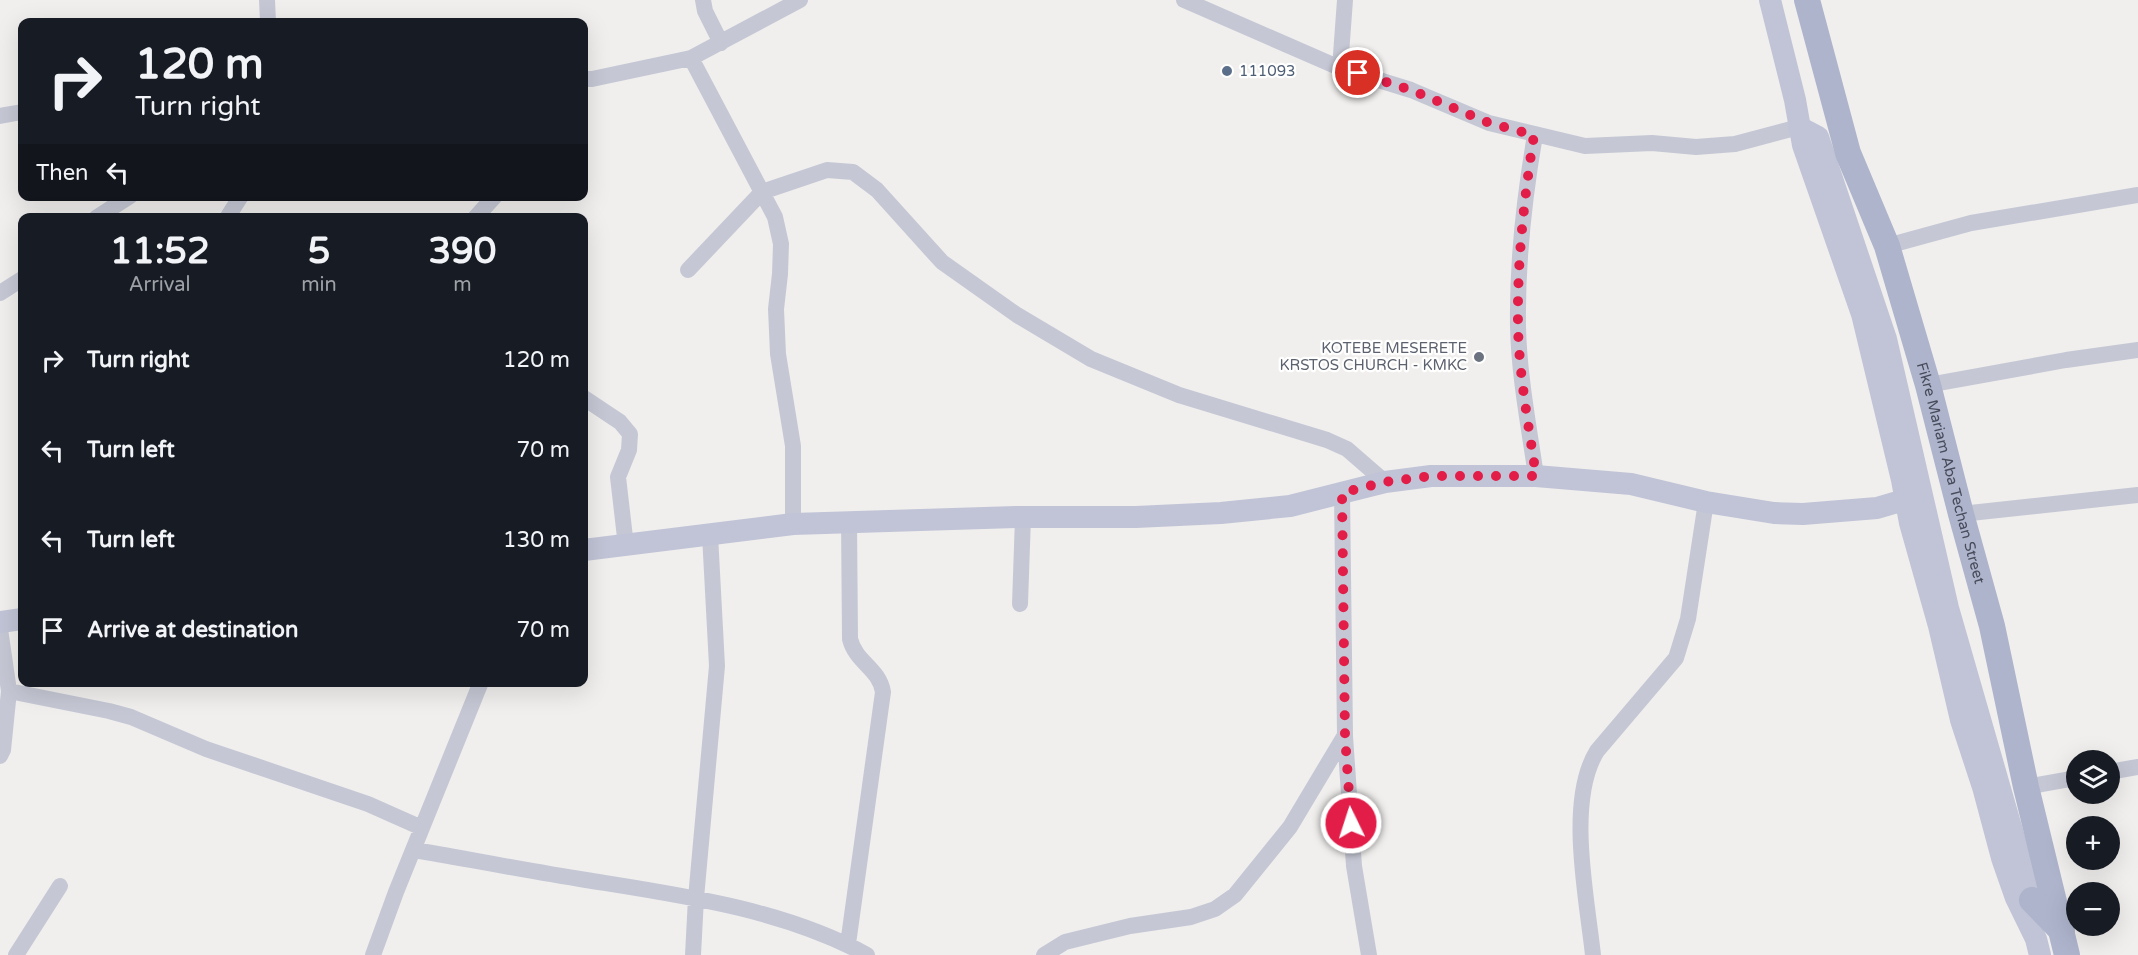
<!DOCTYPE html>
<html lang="en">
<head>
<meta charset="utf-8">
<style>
	body { margin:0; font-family:"Varela Round",sans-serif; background:#20242c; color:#f1f3f6; height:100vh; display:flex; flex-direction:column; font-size:22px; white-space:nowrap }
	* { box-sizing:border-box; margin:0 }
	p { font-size:20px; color:#9ea1a6 }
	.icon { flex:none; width:33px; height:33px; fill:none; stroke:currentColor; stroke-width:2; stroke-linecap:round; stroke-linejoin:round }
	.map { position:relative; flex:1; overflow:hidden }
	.sheet { position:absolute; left:18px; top:213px; width:570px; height:474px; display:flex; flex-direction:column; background:#171b24; border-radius:12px; box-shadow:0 6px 24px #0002 }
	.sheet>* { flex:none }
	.hud { position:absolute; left:18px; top:18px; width:570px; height:183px; border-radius:12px; box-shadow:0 6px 24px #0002; background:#171b24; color:#f1f3f6; overflow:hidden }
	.tools { position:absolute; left:2066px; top:750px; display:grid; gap:12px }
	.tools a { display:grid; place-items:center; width:54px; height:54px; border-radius:50%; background:#171b24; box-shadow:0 6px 24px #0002; font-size:30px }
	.pin { position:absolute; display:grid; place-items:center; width:51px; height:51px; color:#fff; margin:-26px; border:3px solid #fff; border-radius:50%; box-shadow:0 2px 6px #0007 }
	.me { position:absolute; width:66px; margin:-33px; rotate:356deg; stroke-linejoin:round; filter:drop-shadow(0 0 4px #0008) }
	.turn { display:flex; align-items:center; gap:21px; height:126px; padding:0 18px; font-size:27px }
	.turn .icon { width:78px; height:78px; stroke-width:2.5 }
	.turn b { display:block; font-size:42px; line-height:51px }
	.then { display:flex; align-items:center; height:57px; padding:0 18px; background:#0003; gap:12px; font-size:22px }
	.eta { display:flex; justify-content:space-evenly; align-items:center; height:102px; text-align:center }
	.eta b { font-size:36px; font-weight:800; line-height:42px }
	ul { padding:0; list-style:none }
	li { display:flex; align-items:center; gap:18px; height:90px; padding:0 18px }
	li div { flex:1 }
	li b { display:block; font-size:22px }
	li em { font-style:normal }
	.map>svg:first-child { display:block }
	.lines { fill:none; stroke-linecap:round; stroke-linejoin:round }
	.street { stroke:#c5c8d4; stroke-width:16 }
	.secondary { stroke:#c1c4d6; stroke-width:22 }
	.primary { stroke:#aeb4cc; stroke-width:26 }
	.route { stroke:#e11d48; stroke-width:10; stroke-dasharray:0 18 }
	.service-dot { fill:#5c6f8a; stroke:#fff; stroke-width:2 }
	.worship-dot { fill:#6b7280; stroke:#fff; stroke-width:2 }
	.labels { text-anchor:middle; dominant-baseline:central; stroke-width:4.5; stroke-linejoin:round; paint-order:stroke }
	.service-label { font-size:15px; fill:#4e5e75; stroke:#fff; text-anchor:start }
	.worship-label { font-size:15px; fill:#5b616d; stroke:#fff; text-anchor:end }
	.street-label { font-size:15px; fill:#474b5a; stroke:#fff }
</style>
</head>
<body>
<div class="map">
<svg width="2138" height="955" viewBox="0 0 2138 955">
	<rect width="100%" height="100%" fill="#f0efee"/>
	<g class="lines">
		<!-- street -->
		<path class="street" d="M267 0 268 22
			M703 0 705 11 721 43
			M1184 0 1340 68 1411 90 1489 123 1585 146 1652 143 1696 147 1735 144 1799 127
			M691 58 775 217 781 244 780 274 776 309 778 354 793 446V524
			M1340 68 1345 0
			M584 79H592L691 58 800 0
			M0 116 22 112
			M1535 135C1524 199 1517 262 1518 326 1519 376 1529 427 1536 476
			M96 218 130 196
			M227 218 241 196
			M475 218 495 196
			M1887 246 1971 223 2138 195
			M688 270 762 192 827 170 853 172 877 190 942 262 1017 315 1091 359 1179 395 1327 440 1347 449 1385 482
			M0 293 22 279
			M1928 385 2066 360 2138 350
			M584 398 620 422 630 434 629 450 618 477 626 546
			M1961 514 2138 495
			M1020 604 1023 517
			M0 629 9 691 109 711 131 717 206 749 368 804 422 828
			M1345 736 1354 866 1369 955
			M0 756 3 750 9 691
			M2109 772 2138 767
			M2026 787 2076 778
			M415 850C472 860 529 871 586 880 680 895 783 909 867 955
			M848 944 883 692C879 668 856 663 850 639L849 521
			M16 955 60 886
			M373 955 396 892 481 682
			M693 955 696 898 717 666 710 535
			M1044 955 1065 942 1130 926 1191 917 1215 909 1235 895 1290 827 1345 735 1342 493
			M1593 955C1587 898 1566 801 1597 751L1676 658 1688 619 1706 502"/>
		<!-- secondary -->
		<path class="secondary" d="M1770 0 1795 100 1803 145 1862 314 1902 480 1910 523 1939 626 1961 720 1983 787 2002 858 2016 898 2036 939 2040 955
			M1799 127 1818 137 1886 339 1948 608 2032 900 2031 903
			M584 550 793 524 1016 517H1136L1221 513 1290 506 1385 482 1431 476H1536L1631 484 1706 502 1774 513 1803 514 1877 508 1921 495
			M0 622 22 619"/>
		<!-- primary -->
		<g class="primary">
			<path id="s1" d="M1807 0 1848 153 1887 246 1928 385 1961 514 1992 626 2026 787 2067 955"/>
			<path d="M2032 900 2062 931"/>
		</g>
	</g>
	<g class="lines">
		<!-- route -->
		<path class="route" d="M1351 823 1345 735 1342 493 1385 482 1431 476H1536C1529 427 1519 375 1518 326 1517 262 1524 199 1534 135L1489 123 1411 90 1358 73"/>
	</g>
	<!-- markers -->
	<circle class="service-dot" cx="1227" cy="71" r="6"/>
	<circle class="worship-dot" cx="1479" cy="357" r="6"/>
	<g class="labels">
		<!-- service labels -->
		<g class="service-label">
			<text x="1239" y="71">111093</text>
		</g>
		<!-- worship labels -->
		<g class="worship-label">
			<text x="1467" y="348">KOTEBE MESERETE<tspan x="1467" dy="17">KRSTOS CHURCH - KMKC</tspan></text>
		</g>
		<!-- street labels -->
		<g class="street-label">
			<text stroke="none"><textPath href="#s1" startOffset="495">Fikre Mariam Aba Techan Street</textPath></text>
		</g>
	</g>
</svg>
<div class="tools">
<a><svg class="icon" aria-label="layers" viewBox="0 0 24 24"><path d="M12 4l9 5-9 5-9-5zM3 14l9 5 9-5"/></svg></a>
<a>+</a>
<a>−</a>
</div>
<div class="pin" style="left:1358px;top:73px;background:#d93025"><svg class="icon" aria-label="arrive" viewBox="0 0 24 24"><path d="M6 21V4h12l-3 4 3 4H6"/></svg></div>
<svg class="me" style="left:1351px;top:823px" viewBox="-20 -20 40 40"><circle r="17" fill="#e11d48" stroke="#fff" stroke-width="3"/><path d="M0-11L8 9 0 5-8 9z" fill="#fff"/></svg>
<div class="hud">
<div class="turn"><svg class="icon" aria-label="right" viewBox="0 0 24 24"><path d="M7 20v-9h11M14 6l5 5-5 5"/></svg><div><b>120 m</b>Turn right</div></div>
<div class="then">Then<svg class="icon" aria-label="left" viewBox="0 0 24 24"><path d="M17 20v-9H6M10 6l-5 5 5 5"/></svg></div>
</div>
<section class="sheet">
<div class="eta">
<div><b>11:52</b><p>Arrival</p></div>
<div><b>5</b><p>min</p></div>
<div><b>390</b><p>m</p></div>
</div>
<ul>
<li><svg class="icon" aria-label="right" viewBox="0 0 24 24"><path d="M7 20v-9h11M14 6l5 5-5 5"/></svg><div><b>Turn right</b></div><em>120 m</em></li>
<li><svg class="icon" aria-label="left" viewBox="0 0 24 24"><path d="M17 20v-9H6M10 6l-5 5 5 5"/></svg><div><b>Turn left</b></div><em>70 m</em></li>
<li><svg class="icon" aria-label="left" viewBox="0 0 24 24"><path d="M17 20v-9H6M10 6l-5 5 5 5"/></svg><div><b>Turn left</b></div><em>130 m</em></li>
<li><svg class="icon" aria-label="arrive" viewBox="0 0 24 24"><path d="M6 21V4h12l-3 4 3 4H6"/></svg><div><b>Arrive at destination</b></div><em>70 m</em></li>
</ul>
</section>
</div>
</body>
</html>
